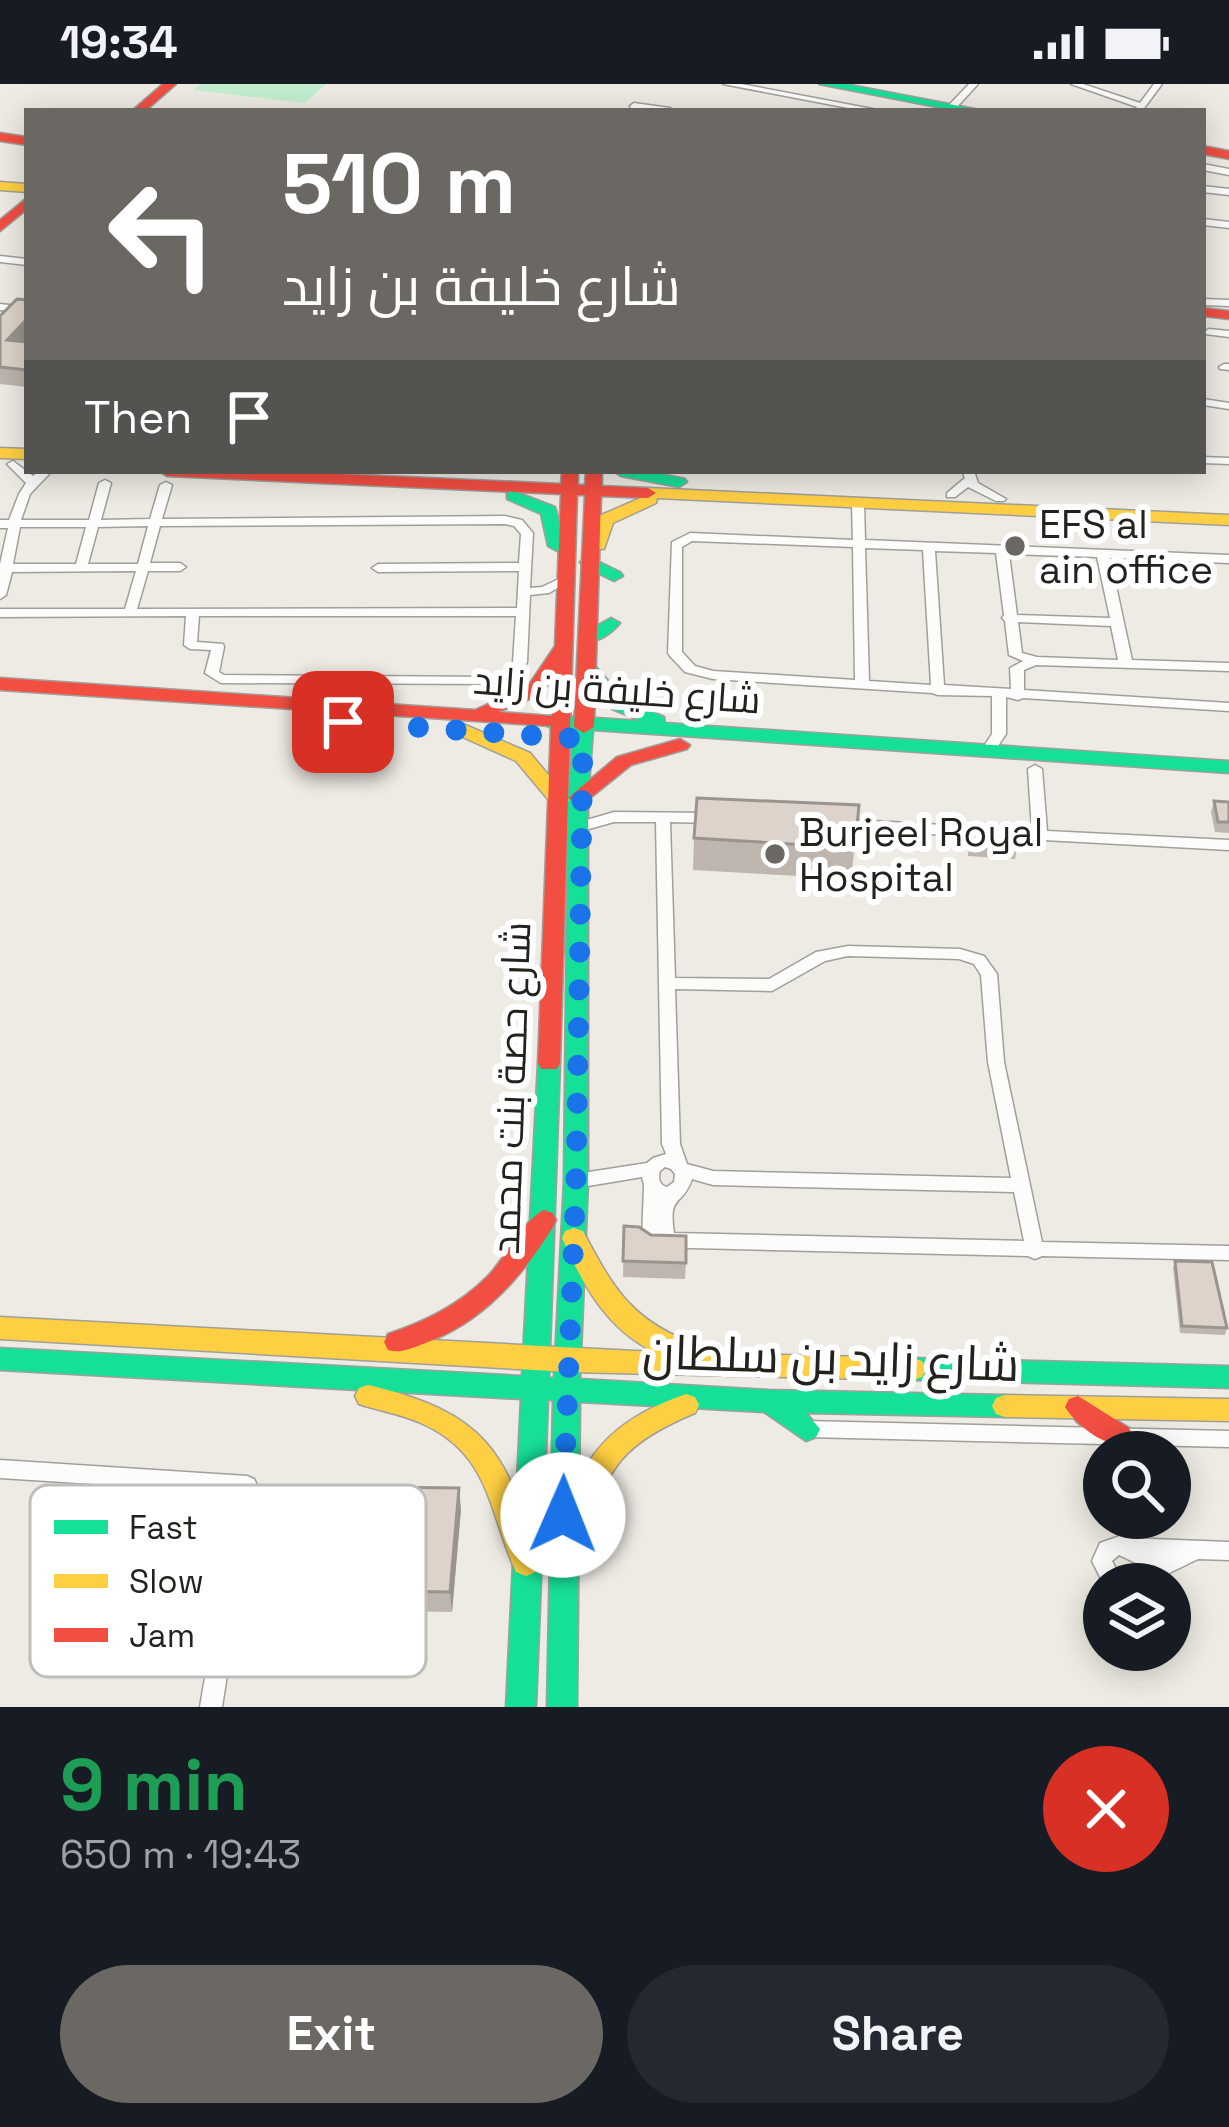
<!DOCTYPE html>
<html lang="en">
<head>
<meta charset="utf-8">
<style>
	body { margin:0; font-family:"Space Grotesk",Cairo,sans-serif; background:#242831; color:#f1f3f6; height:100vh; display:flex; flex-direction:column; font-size:45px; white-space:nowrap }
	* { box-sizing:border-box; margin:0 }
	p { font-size:39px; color:#9ea1a6 }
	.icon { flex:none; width:66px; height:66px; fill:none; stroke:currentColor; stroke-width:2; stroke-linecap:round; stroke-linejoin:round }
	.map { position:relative; height:1623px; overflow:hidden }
	.drawer { display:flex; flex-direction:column; background:#171b24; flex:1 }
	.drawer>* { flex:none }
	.guide { position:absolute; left:24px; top:24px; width:1182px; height:366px; border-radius:0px; box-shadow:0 6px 30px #0003; background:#6b6863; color:#fff; overflow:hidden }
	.controls { position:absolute; left:1083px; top:1347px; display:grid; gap:24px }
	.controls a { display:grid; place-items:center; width:108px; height:108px; border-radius:50%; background:#171b24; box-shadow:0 6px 30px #0003; font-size:60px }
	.pin { position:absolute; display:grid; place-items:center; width:102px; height:102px; color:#fff; margin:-51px; border-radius:24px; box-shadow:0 6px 18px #0006 }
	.me { position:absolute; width:132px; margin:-66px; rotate:1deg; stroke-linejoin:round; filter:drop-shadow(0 0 9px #0008) }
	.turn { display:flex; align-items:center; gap:42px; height:252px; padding:0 60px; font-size:54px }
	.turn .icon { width:156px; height:156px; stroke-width:2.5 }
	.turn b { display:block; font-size:84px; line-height:102px }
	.then { display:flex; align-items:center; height:114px; padding:0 60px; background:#0003; gap:24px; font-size:45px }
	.round { display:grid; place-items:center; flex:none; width:126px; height:126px; border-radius:63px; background:#242831 }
	.head { display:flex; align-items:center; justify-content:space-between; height:204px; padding:0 60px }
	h1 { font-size:72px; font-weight:700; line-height:90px; color:#1e9e55 }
	.action { display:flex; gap:24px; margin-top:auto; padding:24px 60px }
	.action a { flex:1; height:138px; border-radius:72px; background:#6b6863; color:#fff; font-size:48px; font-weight:700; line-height:138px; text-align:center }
	.action a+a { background:#242831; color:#f1f3f6 }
	.status { display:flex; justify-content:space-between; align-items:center; height:84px; padding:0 60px; background:#171b24; direction:ltr }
	.status svg { height:33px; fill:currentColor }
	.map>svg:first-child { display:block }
	.green { fill:#c1efcf }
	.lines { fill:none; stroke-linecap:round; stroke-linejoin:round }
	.street-casing { stroke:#a19f9a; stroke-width:3 }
	.fast-casing { stroke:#a19f9a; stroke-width:3 }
	.slow-casing { stroke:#a19f9a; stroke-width:3 }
	.jam-casing { stroke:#a19f9a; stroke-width:3 }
	.street { fill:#fcfcfb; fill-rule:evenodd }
	.fast { fill:#16e098; fill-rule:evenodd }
	.slow { fill:#ffcf43; fill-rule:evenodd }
	.jam { fill:#f24e42; fill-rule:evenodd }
	.wall { fill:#beb5ae }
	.shaded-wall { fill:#9b948d }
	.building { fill:#ddd3ca; stroke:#9b948d; stroke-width:3 }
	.route { stroke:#1a73e8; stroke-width:21; stroke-dasharray:0 37.8 }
	.poi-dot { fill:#6b6863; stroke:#fff; stroke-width:4.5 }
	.labels { text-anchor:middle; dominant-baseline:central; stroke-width:12; stroke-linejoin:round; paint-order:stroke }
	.poi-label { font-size:39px; fill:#24221d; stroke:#fff; text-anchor:start }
	.street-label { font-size:39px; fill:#24221d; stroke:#fff }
	.near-street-label { font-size:48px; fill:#24221d; stroke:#fff }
	.key { fill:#fff; stroke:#bdbdbb; stroke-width:3 }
	.key-label { font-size:33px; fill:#24221d }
</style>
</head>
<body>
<div class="status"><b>19:34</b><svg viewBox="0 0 49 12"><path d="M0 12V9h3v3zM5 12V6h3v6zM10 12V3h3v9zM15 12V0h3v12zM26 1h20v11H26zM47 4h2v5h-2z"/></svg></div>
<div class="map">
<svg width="1229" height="1623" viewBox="0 0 1229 1623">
	<rect width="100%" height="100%" fill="#eeebe4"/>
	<!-- green -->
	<path class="green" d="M200 0H326L305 19 193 6Z"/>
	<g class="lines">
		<defs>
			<path id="street" d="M723 0H741L883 27H864Z
				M969 0H978L956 24H950V20Z
				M1071 0H1083L1140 19 1154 0H1162L1142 27H1134L1137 23Z
				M634 19 670 24 674 27 631 24 630 22Z
				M1203 80 1229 85V91L1203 86Z
				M1203 102 1229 105V111L1203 108Z
				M1203 135 1229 138V144L1203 141Z
				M0 172 27 175V181L0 178Z
				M1203 215 1229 216V222L1203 221Z
				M0 220 27 223V229L0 226Z
				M1209 245 1229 247V253L1205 250 1204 248Z
				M1224 280H1229V286L1220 285 1219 283Z
				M1203 315 1229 319V325L1203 321Z
				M1203 373 1229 374V380L1203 379Z
				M13 377 33 392 39 387H52L30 410 21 436H89L99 399 105 396 111 399 101 436 150 435 160 401 166 398 172 401 162 435 505 432 522 436 533 449 530 504 542 503 565 492 571 496 549 509 530 511 527 578 519 593 500 600 221 599 205 589 211 566 190 565 184 561 186 532 0 533V525H125L136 487 12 488 6 511 0 515V480L8 444H0V436H9L19 410 26 399 7 380ZM505 440 514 442 521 450 519 479 378 480 372 484 378 488 519 487 517 524 137 525 148 487H180L186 483 180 479H150L160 442ZM148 442 138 480H88L98 443ZM20 443H86L76 480H13ZM199 532H516L513 578 509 587 494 593 224 591 219 588 224 563 223 560 197 558Z
				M962 387H974L978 399 1006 415 1004 417H996L968 403 955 413H947V409L965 394Z
				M858 416 864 420 865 456 1229 471V479L1110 474 1132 576 1229 579V587L1036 581 1024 586V606L1229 619V627L1023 614 1018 616 1006 613V650L992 671 987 672 980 668 992 650V612L938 611 932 609 713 595 685 588 670 572 668 569 672 458 690 449 853 456 852 420ZM692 457 853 463 855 596 713 587 695 582 682 568V463ZM865 464 923 466 931 601 869 597ZM935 467 996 469 1004 531 1002 534 1005 537 1009 571 1023 577 1010 584 1011 605 944 601ZM1009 470 1097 473 1110 534 1017 531ZM1018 538 1111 542 1118 576 1037 573 1022 569Z
				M1035 681 1042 685 1047 747 1229 756V766L837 745 830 740 837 735 1032 746 1028 685Z
				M614 728 711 729 718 734 711 739 670 738 675 894 769 895 816 868 848 862 960 865 984 872 997 890 1004 978 1042 1158 1229 1162V1176L1042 1172 1035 1175 1028 1172 651 1163 645 1161 642 1156 644 1101 642 1093 576 1104 570 1102 567 1097 570 1092 576 1090 647 1079 653 1074 666 1070 662 1060 656 738H614L578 748 571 743 573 740ZM848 872 959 875 974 880 981 891 988 978 1011 1094 713 1087 687 1080 680 1060 675 905 772 907 825 877ZM665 1083 671 1085 675 1090 674 1098 667 1103C659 1101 658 1094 660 1087ZM692 1095 713 1101 1014 1108 1024 1157 674 1149C668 1109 682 1124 692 1095Z
				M806 1337 1229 1347V1363L806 1353 799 1351 796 1345 799 1339Z
				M0 1376 247 1392 254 1395 257 1401 222 1623H200L236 1409 0 1394Z
				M1120 1452 1126 1454 1229 1458V1476L1198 1475 1159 1494 1156 1500H1136L1141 1488 1138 1480 1119 1471 1112 1477 1124 1500 1104 1501 1092 1477 1100 1459Z"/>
			<path id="fast" d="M819 0H845L985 27H958Z
				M613 387H647L685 395 687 398 679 403 621 392Z
				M513 407 555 423 566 462 563 466 557 467 548 462 541 430 507 415V409Z
				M589 473 620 488 623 492 614 497 583 482 580 478Z
				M611 534 620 539C612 549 597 560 584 557L581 553 584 549Z
				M589 581 596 583 626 617 664 633 665 639 1229 677V689L593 646 588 714V1097L580 1295 769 1306 1005 1311 1014 1314 1018 1322 1014 1330 1005 1333 806 1329 820 1345 816 1353 806 1357 764 1328 580 1318 577 1623H547L553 1316H548L536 1623H506L521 1315 0 1286V1264L522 1292 538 979 541 973H557L560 979 549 1294H554L564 1097 568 714 574 644 549 643 539 637 549 631 642 637 612 625 580 587Z
				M913 1274 1229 1282V1304L913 1296 904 1293 900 1285 904 1277Z"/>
			<path id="slow" d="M0 98 27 100V108L0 106Z
				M0 364 27 365V375L0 374Z
				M648 404 1229 431V441L657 414 656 419 613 439 604 465H592L589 461 599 432 643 413 640 409Z
				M463 640 530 669 566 712 569 716 566 720H552L516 677 456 650 453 646 456 642Z
				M574 1144 583 1147C614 1207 634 1239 700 1262L704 1269 913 1274 922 1277 926 1285 922 1293 913 1296 570 1288 0 1255V1233L654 1268C606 1244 583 1201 562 1154L565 1147Z
				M368 1301C487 1329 506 1367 540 1479L536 1488 526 1492 516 1488C489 1429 491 1371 423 1340 402 1330 380 1327 359 1320L355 1312 359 1304Z
				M686 1310 695 1313 699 1321 695 1329C598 1369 610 1400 572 1484L562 1488 552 1484 548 1475C578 1387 592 1343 686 1310Z
				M1005 1311 1229 1315V1337L1005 1333 996 1330 992 1322 996 1314Z"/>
			<path id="jam" d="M163 0H176L145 27H132Z
				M0 49 27 53V61L0 57Z
				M1203 62 1229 67V75L1203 70Z
				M27 114V125L0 147V136Z
				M1203 224 1229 227V235L1203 232Z
				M159 387H273L561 400 562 387H578V401H585L586 387H602V402L648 404 656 409 648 414 601 412 594 643 584 649 574 643 585 411H577L568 714 617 673 680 655 690 661 687 665 631 681 585 718 578 720 568 714 560 979 557 985H541L538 979 551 642 0 606V594L475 626 528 602 555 562 561 410 167 392ZM553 592 552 632 498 628 542 610Z
				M544 1126 553 1129 556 1136 553 1143C521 1194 482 1239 423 1260 411 1264 401 1270 388 1266L384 1258 388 1250C426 1237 459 1221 488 1192 504 1176 526 1133 544 1126Z
				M1078 1312 1129 1344 1133 1352 1129 1360C1107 1366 1076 1341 1065 1323L1069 1315Z"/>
		</defs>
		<!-- street casing -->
		<use href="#street" class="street-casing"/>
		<!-- fast casing -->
		<use href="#fast" class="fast-casing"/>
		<!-- slow casing -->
		<use href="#slow" class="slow-casing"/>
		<!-- jam casing -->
		<use href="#jam" class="jam-casing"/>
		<!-- street -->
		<use href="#street" class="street"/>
		<!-- fast -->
		<use href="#fast" class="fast"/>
		<!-- slow -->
		<use href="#slow" class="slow"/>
		<!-- jam -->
		<use href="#jam" class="jam"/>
	</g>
	<!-- wall -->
	<path class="wall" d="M27 216V303L0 300V232Z
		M1214 717 1229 718V749L1215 748 1211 728Z
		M859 721 851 795 693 786 694 754Z
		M970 742 1018 759 1015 775 968 772Z
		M624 1142 686 1179 685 1195 623 1193Z
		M1175 1177 1227 1244 1225 1251 1180 1249 1173 1184Z
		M461 1425 452 1528 333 1526 330 1506 370 1447Z"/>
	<!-- shaded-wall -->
	<path class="shaded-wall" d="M27 235V257L11 274 7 256Z
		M459 1404 461 1425 452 1528 450 1508Z"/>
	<!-- building -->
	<path class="building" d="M17 215 27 216V235L7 256 27 258V286L0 283V232Z
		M697 714 859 721 855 764 694 754Z
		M1214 717 1229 718V738H1218Z
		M970 742 1017 744 1018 759 970 756Z
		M624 1142 639 1143 651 1151 686 1152V1179L623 1177Z
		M1175 1177 1212 1178 1227 1244 1182 1242Z
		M375 1403 459 1404 450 1508 330 1506 339 1446 370 1447Z"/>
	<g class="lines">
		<!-- route -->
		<path class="route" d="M343 638 583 655 576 1096 563 1431"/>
	</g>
	<!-- markers -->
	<g class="poi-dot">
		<circle cx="1015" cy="462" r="12"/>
		<circle cx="775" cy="770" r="12"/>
	</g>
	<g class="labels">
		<!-- poi labels -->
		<g class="poi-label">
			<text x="1039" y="440">EFS al<tspan x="1039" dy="45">ain office</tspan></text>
			<text x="799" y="748">Burjeel Royal<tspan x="799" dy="45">Hospital</tspan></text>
		</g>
		<!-- street labels -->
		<g class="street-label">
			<text transform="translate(617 606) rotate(4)">شارع خليفة بن زايد</text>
			<text transform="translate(511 1004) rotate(-88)">شارع حصة بنت محمد</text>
		</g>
		<!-- near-street labels -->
		<g class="near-street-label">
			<text transform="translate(831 1274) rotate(2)">شارع زايد بن سلطان</text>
		</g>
	</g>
	<!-- legend -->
	<rect x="30" y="1401" width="396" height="192" rx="18" class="key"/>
	<rect x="54" y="1436" width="54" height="14" fill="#16e098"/>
	<rect x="54" y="1490" width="54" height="14" fill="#ffcf43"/>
	<rect x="54" y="1544" width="54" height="14" fill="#f24e42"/>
	<g class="key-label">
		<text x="129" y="1455">Fast</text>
		<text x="129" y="1509">Slow</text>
		<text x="129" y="1563">Jam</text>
	</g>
</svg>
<div class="controls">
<a><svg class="icon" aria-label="search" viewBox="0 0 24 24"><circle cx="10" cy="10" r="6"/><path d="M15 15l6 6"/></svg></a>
<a><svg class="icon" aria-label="layers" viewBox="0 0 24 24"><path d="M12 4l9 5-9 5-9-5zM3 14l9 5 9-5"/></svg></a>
</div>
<div class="pin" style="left:343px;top:638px;background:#d93025"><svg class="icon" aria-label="arrive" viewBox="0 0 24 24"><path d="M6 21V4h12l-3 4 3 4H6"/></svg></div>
<svg class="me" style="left:563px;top:1431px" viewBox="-20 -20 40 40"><circle r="19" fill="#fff"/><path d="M0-13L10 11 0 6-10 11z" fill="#1a73e8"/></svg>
<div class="guide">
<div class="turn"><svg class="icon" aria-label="left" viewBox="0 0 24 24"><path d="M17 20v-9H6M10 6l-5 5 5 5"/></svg><div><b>510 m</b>شارع خليفة بن زايد</div></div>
<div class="then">Then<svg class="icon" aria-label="arrive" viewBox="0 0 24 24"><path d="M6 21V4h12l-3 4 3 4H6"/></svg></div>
</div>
</div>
<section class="drawer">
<div class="head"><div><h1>9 min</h1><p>650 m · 19:43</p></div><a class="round" style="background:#d93025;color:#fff"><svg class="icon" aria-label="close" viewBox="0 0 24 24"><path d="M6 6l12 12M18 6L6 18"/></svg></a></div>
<div class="action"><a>Exit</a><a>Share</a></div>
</section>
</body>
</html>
